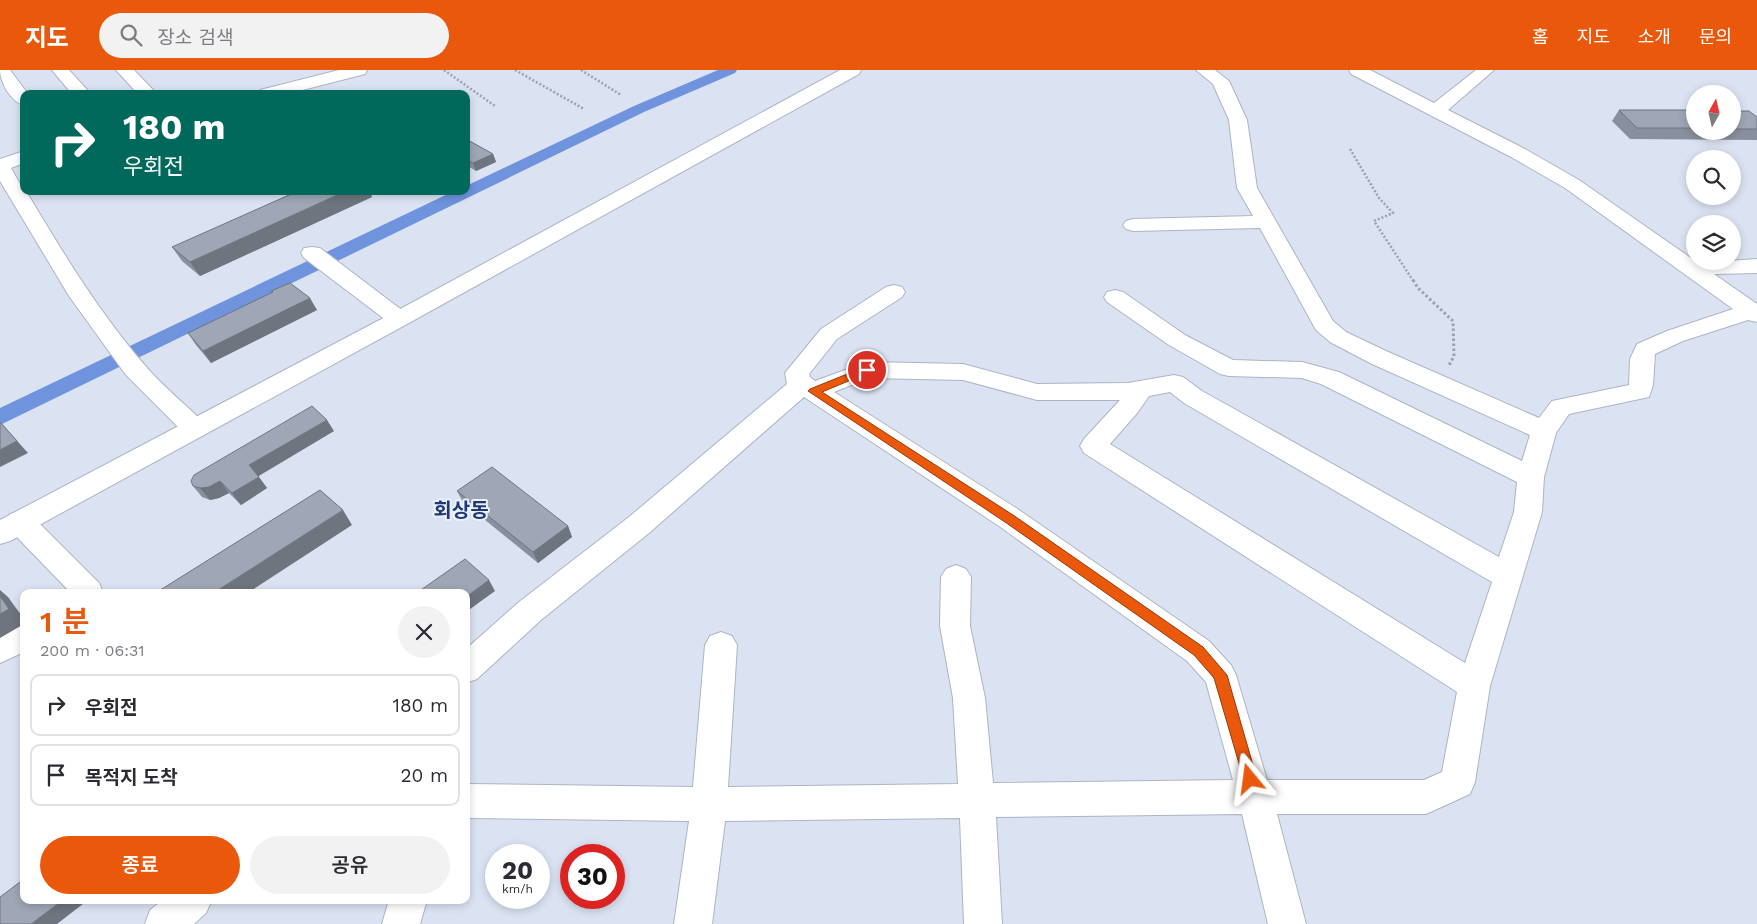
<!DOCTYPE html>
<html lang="ko">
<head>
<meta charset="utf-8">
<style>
	body { margin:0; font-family:"Work Sans","Noto Sans KR",sans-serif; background:#f2f2f3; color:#2b2b33; height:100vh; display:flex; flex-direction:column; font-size:19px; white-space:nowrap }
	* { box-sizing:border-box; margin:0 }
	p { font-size:16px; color:#7c7c81 }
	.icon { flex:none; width:28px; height:28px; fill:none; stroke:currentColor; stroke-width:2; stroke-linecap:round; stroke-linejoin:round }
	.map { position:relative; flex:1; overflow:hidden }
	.side { position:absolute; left:20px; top:519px; width:450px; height:315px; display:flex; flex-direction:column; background:#fff; border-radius:10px; box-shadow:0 2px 8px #0003 }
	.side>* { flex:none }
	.hud { position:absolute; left:20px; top:20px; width:450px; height:105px; border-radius:10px; box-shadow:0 2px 8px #0003; background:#00695c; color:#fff; overflow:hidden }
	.needle { width:32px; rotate:8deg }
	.buttons { position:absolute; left:1686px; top:15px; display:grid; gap:10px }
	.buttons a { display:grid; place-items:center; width:55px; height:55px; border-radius:50%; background:#fff; box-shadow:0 2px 8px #0003; font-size:25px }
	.speed { position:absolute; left:485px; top:774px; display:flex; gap:10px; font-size:25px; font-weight:700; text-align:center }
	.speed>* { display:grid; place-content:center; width:65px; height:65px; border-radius:50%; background:#fff; box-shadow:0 2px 8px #0003; line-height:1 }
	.speed small { font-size:12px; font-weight:400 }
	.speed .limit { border:8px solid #d22; background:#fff; color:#111 }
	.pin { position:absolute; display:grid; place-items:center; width:42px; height:42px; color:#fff; margin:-21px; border:2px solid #fff; border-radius:50%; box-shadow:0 1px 5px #0007 }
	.me { position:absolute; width:55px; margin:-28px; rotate:344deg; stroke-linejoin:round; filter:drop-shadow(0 0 4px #0008) }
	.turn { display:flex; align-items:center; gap:18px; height:105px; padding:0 20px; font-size:22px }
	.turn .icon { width:65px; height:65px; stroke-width:2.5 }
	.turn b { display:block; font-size:35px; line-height:42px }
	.round { display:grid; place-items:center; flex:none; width:52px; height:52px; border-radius:26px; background:#f2f2f3 }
	.overview { display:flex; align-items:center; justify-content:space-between; height:85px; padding:0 20px }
	h1 { font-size:30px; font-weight:600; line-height:38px; color:#ea580c }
	.action { display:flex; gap:10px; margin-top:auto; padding:10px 20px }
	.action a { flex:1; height:58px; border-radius:30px; background:#ea580c; color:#fff; font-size:20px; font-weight:600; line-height:58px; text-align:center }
	.action a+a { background:#f2f2f3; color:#2b2b33 }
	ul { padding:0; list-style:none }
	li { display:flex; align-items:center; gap:15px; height:62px; margin:0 10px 8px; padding:0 10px; border:2px solid #e1e1e2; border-radius:10px }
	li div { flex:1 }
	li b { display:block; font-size:19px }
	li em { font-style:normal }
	header { display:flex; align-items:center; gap:30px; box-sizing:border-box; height:70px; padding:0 25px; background:#ea580c; color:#fff }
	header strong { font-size:24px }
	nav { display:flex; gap:28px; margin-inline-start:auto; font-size:18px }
	.search { width:350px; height:45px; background:#f2f2f3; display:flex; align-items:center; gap:12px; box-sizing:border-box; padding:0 18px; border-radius:28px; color:#7c7c81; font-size:19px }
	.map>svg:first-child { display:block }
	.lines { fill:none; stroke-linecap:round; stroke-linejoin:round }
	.canal { fill:#6f93dd; fill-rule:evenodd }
	.minor-casing { stroke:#acb4c3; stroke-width:2 }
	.highway-casing { stroke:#acb4c3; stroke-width:2 }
	.path-far1 { stroke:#9ba1ad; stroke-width:2.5; stroke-dasharray:2 2; stroke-linecap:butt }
	.path { stroke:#9ba1ad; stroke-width:3; stroke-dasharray:2.5 2.5; stroke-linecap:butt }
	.minor { fill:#fff; fill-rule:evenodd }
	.highway { fill:#fff; fill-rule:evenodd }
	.wall { fill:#89909d }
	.shaded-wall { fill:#6f757f }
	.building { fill:#9fa7b6; stroke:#6f757f }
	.route { fill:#ea580c; stroke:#983908 }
	.labels { text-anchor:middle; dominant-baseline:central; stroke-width:4; stroke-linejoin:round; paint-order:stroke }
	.district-label { font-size:20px; font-weight:bold; fill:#203a71; stroke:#eaf0fe }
</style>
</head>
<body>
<header>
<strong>지도</strong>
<div class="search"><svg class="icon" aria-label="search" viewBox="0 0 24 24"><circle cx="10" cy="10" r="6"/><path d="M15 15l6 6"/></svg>장소 검색</div>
<nav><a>홈</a><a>지도</a><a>소개</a><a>문의</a></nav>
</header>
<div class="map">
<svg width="1757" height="854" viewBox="0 0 1757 854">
	<rect width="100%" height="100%" fill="#dbe3f3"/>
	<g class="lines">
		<!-- canal -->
		<path class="canal" d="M718 0H737L735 3 644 42 0 355V338L454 121H466V116L634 36Z"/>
		<defs>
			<path id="minor" d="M0 0H10L28 24H24V35C11 32 0 12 0 0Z
				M52 0H69L91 24H72Z
				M116 0H134L157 24H138Z
				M339 0H367L365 4 287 24H257L260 20Z
				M1196 0H1215L1229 11 1247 50 1257 118 1333 251 1346 262 1386 281 1539 348 1552 331 1629 315 1630 289 1637 274 1667 261 1733 239 1565 118 1511 87 1351 4 1349 0H1370L1434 33 1476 0H1494L1448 40 1525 79 1579 110 1698 193 1757 189V203L1714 204 1757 234V252L1748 250 1683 271 1655 284 1653 315 1649 327 1569 344 1556 363 1544 407 1542 442 1490 616 1475 712 1470 724 1426 744H1277L1306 854H1268L1242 744 996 747 1002 854H964L960 748 725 751 712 854H674L689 751 466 748V714L693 717 705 575 710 566 721 562 732 566 737 575 728 717 958 714 953 628 940 556 941 507 946 499 956 495 966 499 971 507 970 556 985 628 993 713 1233 710 1206 612 1187 591 999 456 804 327 649 463 541 550 477 609 466 613V579L519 532 629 447 787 314 785 303 821 259 886 217 894 215 902 217 905 222 902 227 837 269 809 304 810 307 815 311 867 292 963 294 1037 314 1128 313 1174 305 1183 307 1202 321 1499 487 1514 442 1517 412 1321 314 1302 308 1229 306 1220 304 1169 275 1107 232 1104 227 1107 222 1115 220 1123 222 1185 265 1233 290 1302 292 1339 302 1522 391 1530 365 1370 293 1330 272 1316 260 1260 158 1133 161 1126 159 1123 155 1126 151 1133 149 1253 146 1237 118 1229 50 1213 14ZM869 308 963 310 1037 330H1120L1084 369 1080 376 1084 383 1457 622 1442 702 1424 710H1267L1236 605 1231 595 1209 571 1019 440 834 322ZM1170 322 1184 333 1492 512 1465 593 1110 374 1138 342 1149 326Z
				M24 81V93L11 98 24 121H26C63 183 101 246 149 300 166 319 186 335 204 353L208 359 204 365 195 368 186 365 126 305 69 226 0 111V89Z
				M312 177 320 178 407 244 411 249 407 254 399 256 391 254 304 188 301 183 304 178Z
				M20 441 30 444 99 513 103 522H70L10 460 6 452 10 444Z
				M24 553V582L0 593V564Z
				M163 830H212L206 843 194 854H145L150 840Z
				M389 830H427L420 854H382Z"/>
			<path id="highway" d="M840 0H861L859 4 407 254 10 471 0 474V450L391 244Z"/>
		</defs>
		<!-- minor casing -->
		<use href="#minor" class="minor-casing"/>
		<!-- highway casing -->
		<use href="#highway" class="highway-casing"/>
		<!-- path-far1 -->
		<path class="path-far1" d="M444 0 495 36
			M515 0 584 39
			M581 0 621 25
			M1350 79 1379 128 1393 143 1374 151 1414 212"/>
		<!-- path -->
		<path class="path" d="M1413 210 1418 218 1453 251 1454 286 1448 297"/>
		<!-- minor -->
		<use href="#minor" class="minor"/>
		<!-- highway -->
		<use href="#highway" class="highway"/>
	</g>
	<!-- wall -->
	<path class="wall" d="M1619 40H1695V61H1732V41L1757 47V70L1630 69 1612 51Z
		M466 69 493 84 496 92 476 101 466 95Z
		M372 127 200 206 182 191 172 177Z
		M271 221 317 240 211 293 196 275 188 263 272 223Z
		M334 361 258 406 267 418 241 435 229 423 219 428 210 430 202 427 193 416Z
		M457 421 568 456 572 467 538 493 463 432Z"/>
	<!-- shaded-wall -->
	<path class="shaded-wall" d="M493 84 496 92 476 101 473 93Z
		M346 121H370L372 127 200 206 190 192Z
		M310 228 317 240 211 293 203 281Z
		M327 350 334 361 257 407 249 395Z
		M0 352 28 383 0 397Z
		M259 407 267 418 241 435 232 423Z
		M220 411 229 423 219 428 210 430 200 418Z
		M343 440 352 455 249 522H215Z
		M568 456 572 467 538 493 533 482Z
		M489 510 495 521 466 542V527Z
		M0 520 8 527 24 549V554L0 568Z
		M63 830H88L57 854H31Z"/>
	<!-- building -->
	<path class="building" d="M1619 40H1695V58H1637Z
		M1732 41H1749L1757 47V59H1732Z
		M466 69 493 84 473 93 466 89Z
		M298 121H346L190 192 172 177Z
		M290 213 310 228 203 281 188 263 273 222 271 221Z
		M312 336 327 350 249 395 259 407 232 423 220 411 209 417 200 418 193 416 191 411 194 405Z
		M0 352 17 371 0 380Z
		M492 397 568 456 533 482 457 421Z
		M320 420 343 440 215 522H157Z
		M465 489 489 510 466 527V522H418Z
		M0 526 9 539 0 544Z
		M24 809V830H63L31 854H1L0 852V827Z"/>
	<!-- route -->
	<path class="route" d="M867 296 872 300 870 302 822 322 1013 445 1203 577 1227 605 1257 709 1255 714 1250 716 1245 714 1214 608 1194 585 1005 452 808 321 810 319Z"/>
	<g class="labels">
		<!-- district labels -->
		<g class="district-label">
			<text x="461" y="440">회상동</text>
		</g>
	</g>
</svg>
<div class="buttons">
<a><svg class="needle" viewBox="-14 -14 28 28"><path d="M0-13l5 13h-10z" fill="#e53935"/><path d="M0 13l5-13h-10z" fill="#7c7c81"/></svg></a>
<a><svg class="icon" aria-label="search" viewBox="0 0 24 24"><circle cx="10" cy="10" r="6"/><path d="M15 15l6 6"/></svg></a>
<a><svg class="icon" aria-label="layers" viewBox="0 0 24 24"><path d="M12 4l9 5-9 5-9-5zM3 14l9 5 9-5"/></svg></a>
</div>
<div class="speed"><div>20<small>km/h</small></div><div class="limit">30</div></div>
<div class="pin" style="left:867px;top:300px;background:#d93025"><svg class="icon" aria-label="arrive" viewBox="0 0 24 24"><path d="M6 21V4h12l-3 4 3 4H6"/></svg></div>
<svg class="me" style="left:1250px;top:709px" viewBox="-20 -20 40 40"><path d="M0-17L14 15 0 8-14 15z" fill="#ea580c" stroke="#fff" stroke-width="4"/></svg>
<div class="hud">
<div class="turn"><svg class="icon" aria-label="right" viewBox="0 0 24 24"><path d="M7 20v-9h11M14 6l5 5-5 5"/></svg><div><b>180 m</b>우회전</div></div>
</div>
<section class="side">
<div class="overview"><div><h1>1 분</h1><p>200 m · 06:31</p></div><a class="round"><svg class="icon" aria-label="close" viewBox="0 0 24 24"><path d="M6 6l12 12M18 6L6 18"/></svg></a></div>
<ul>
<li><svg class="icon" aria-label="right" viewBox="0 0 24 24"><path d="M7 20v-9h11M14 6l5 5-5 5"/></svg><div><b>우회전</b></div><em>180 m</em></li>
<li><svg class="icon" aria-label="arrive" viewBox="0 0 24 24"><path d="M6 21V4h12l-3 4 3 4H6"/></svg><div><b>목적지 도착</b></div><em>20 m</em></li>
</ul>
<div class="action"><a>종료</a><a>공유</a></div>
</section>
</div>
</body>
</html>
